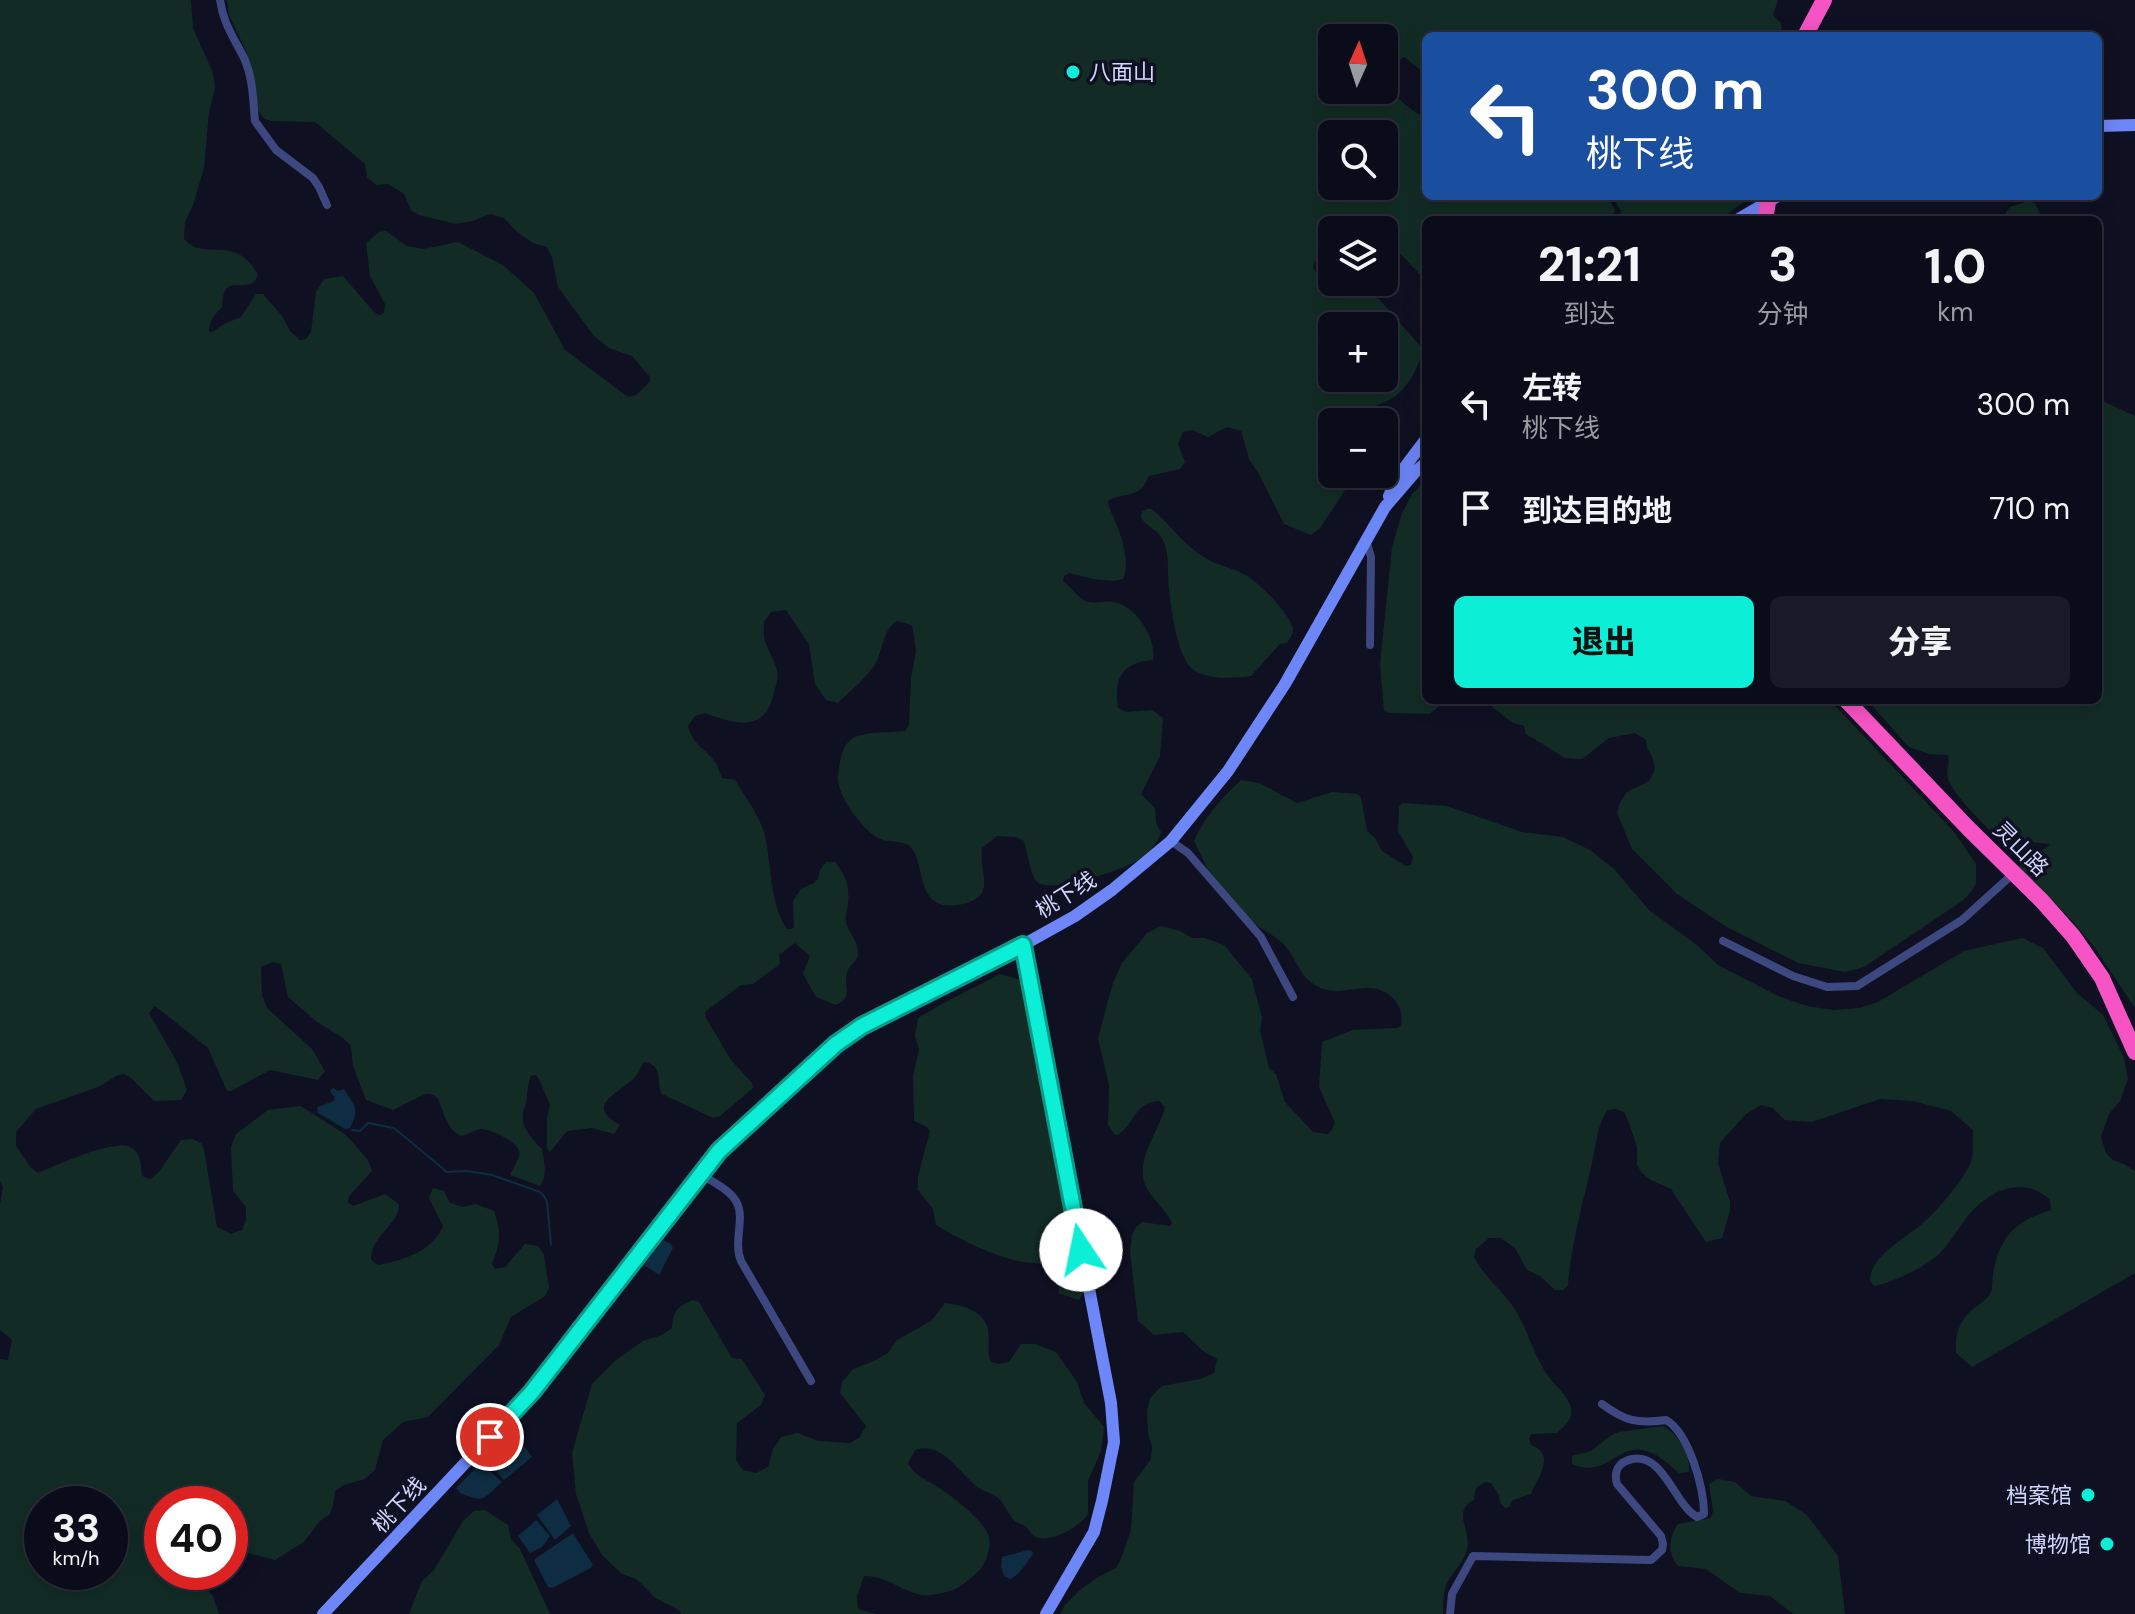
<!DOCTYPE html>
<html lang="zh">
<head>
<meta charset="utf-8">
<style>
	body { margin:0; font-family:"DM Sans","Noto Sans SC",sans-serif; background:#191a27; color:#f1f3f6; height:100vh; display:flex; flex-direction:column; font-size:30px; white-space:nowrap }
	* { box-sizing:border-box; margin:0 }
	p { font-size:26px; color:#9a9ba2 }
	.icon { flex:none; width:44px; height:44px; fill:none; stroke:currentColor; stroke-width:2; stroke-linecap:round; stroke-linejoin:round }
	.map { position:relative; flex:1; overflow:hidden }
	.sheet { position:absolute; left:1422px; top:216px; width:680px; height:488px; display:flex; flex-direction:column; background:#0b0c1a; border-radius:12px; box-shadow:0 4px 20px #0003,0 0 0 2px #2b2c39 }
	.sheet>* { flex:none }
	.banner { position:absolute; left:1422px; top:32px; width:680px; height:168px; border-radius:12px; box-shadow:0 4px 20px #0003,0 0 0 2px #2b2c39; background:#1a4fa0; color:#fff; overflow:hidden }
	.needle { width:52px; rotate:3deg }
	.buttons { position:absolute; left:1318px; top:24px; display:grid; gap:16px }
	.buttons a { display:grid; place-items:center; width:80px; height:80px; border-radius:12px; background:#0b0c1a; box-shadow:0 4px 20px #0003,0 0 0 2px #2b2c39; font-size:40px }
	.speed { position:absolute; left:24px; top:1486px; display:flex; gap:16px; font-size:40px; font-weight:700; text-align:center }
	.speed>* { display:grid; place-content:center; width:104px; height:104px; border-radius:50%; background:#0b0c1a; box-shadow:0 4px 20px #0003,0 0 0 2px #2b2c39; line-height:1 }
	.speed small { font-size:20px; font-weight:400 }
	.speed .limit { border:12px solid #d22; background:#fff; color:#111 }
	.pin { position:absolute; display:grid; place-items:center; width:68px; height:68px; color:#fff; margin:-34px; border:4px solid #fff; border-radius:50%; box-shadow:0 2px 8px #0007 }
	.me { position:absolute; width:88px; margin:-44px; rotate:349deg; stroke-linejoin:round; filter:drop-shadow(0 0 6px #0008) }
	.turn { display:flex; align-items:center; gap:28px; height:168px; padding:0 32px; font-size:36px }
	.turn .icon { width:104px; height:104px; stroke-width:2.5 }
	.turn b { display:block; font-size:56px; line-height:68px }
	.eta { display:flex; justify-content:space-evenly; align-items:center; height:136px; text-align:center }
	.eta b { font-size:48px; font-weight:800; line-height:56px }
	.primary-button { display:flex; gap:16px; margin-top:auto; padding:16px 32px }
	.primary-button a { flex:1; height:92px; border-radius:12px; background:#0cefd6; color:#111; font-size:32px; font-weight:800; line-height:92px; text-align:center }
	.primary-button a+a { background:#191a27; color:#f1f3f6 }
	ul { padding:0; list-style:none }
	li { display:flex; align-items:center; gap:24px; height:104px; padding:0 32px }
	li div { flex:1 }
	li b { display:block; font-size:30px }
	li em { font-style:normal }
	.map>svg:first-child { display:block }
	.green { fill:#122c25; fill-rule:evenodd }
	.water { fill:#0e2c42 }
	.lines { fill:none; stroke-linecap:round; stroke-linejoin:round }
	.stream { stroke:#0e2c42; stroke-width:2 }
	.street { stroke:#3c487f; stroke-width:8 }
	.secondary { stroke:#6e87f8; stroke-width:12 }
	.highway { stroke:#f654c4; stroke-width:16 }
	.highway-bridge { stroke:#f654c4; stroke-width:16 }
	.route-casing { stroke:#089b8b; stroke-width:20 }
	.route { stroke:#0cefd6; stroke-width:14 }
	.poi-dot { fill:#0cefd6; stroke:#0f1022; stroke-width:3 }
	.labels { text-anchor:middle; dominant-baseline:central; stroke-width:7; stroke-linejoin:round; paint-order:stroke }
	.poi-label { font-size:22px; fill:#d2d6fd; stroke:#0f1022; text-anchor:end }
	.street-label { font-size:22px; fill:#d2d6fd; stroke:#0f1022 }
</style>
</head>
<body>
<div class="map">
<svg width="2135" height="1614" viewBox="0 0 2135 1614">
	<rect width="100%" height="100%" fill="#0f1022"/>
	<!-- green -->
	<path class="green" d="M0 0H191L193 28 213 73 215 89 209 112 204 168 193 205 185 222 184 239C205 263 235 232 258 275 249 299 223 267 222 307 215 314 209 321 209 331L212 332 224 324 241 317 256 294H263L282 316 290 331 300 340 306 339 311 332 316 292 324 279 343 276 373 311 379 315 384 313 385 304 370 276 366 243 379 232 386 231 407 246 423 249 458 242 503 265 534 293 565 350 628 397 636 395 650 382V377L632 356 609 348 594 336 558 287 552 257 547 247 533 243 517 232 504 218 490 214 473 221 456 224 419 215 411 210 404 194 388 184 376 185 367 177 365 164 315 122 271 121 263 118 258 110 254 84 246 51 229 15 227 0H1778L1773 15 1781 23 1782 36H1426V74L1404 57 1387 68C1384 92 1408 108 1426 119V196H1607L1615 210 1611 220H1426V281L1394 247 1384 246V230H1332V250L1319 255 1313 266C1316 273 1320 284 1326 289 1340 300 1363 293 1379 299L1422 348C1420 366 1408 389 1391 399 1377 407 1368 404 1361 422H1332V474H1356L1320 528 1311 535 1284 524 1260 476 1249 459 1241 431 1227 427 1208 437 1192 430 1183 432 1178 444 1185 462 1180 469 1149 476C1146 480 1145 485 1142 488 1133 497 1117 494 1108 501 1109 510 1114 517 1117 526 1123 541 1130 564 1123 579L1113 581 1093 579 1069 573 1064 576 1063 581C1070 586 1075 594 1082 599 1091 606 1103 600 1113 602 1136 605 1157 639 1153 660 1121 663 1114 678 1118 708L1126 712 1152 710 1163 718 1160 756 1141 794 1155 808 1156 823 1161 832C1158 845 1145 857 1133 863 1117 871 1051 894 1037 882 1031 877 1027 851 1024 841L1016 837 997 836 982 848C978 874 1000 898 957 905 912 911 928 859 908 845 899 840 887 843 878 838 862 829 838 797 838 778 838 771 840 761 842 754 844 748 846 743 852 739 862 731 891 733 905 731L909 725 911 678 916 651 912 625 897 621C882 630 883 652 874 666 864 680 850 691 838 703L826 700 815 684 809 644 786 610 771 612 764 622C764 628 763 635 765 641 768 651 775 660 777 671 779 679 775 688 773 696 764 734 732 723 705 713L695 716 688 726C693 747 709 750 717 765 719 769 720 774 722 778L735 780C746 798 760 816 765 836 772 866 769 902 787 929H792L794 927 793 901 801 889 814 883 818 879 820 870 826 862H835C845 873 850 887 848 903 848 909 845 915 846 922 848 932 857 939 858 951 859 962 850 963 847 972 843 986 854 997 836 1005L816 997 803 974 810 956 795 943 779 955 780 964 753 984 741 985 705 1012 706 1018 731 1060 752 1083 753 1088 720 1116 713 1118 662 1094C655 1080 665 1066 644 1062 640 1067 639 1073 634 1078 618 1094 584 1105 620 1125L614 1134 592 1128 567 1131 550 1152 547 1148V1118L550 1105 539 1079 536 1075 531 1076C527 1085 528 1092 526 1102 524 1114 524 1102 523 1115 521 1127 533 1141 542 1149 544 1162 548 1175 540 1186L510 1175C512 1168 521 1159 519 1151 518 1142 489 1128 480 1129 474 1130 468 1134 462 1136 438 1127 446 1092 428 1094 420 1095 402 1106 393 1110L366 1100 353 1066 351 1046 343 1038 317 1022 288 997 281 964 273 962 261 967 262 995 267 1008 312 1049 325 1071 318 1080 270 1070 231 1091H227L208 1048 155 1006 149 1013 177 1062 187 1090 181 1100 154 1101 131 1078 124 1074 118 1075 98 1087 36 1109 16 1132V1146L31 1168 38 1173C57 1165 113 1139 130 1147 141 1152 141 1166 142 1176L150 1179 158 1173 181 1140 192 1139 201 1143 204 1150 217 1227 231 1234 242 1230 246 1220V1207L233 1191 231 1147 236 1134 268 1110 301 1106 346 1135 368 1160 372 1171 349 1196 348 1202 353 1206 385 1194 399 1204C399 1226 371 1234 371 1260L378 1265C402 1261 433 1251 443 1226L429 1198 433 1188 444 1191 450 1203 463 1207 476 1204 494 1211C502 1234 500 1242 492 1264L495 1269 505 1267 525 1244 538 1246 544 1255 549 1288 545 1296 511 1317 499 1345 428 1417 403 1422 383 1440 375 1470 365 1479 344 1485 335 1491 333 1505 330 1514 320 1521 304 1542 275 1560 230 1548V1504H162V1572H191L213 1596 219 1614H0V1359L8 1360 12 1340 0 1330V1204L3 1187 0 1181ZM1332 38H1384V90H1332ZM1332 134H1384V186H1332ZM1332 326H1384V378H1332ZM42 1504H110V1572H42Z
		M1612 196H1752L1719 220H1618L1621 211Z
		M2029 201 2035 203 2043 220H2000L2010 207Z
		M2098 399 2135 416V1008L2092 944 2068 916 2024 874 2019 866 2022 859 2048 847 2049 844 1997 838C1985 825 1953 795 1948 779 1946 771 1950 763 1948 755L1929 754 1909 747 1867 700H2098Z
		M1426 480V700H1446L1430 714 1389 713 1384 711 1380 664 1392 547 1402 513 1412 494Z
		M1146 509H1152C1171 525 1184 546 1207 559 1219 566 1235 568 1247 576 1260 584 1288 612 1292 626 1295 633 1290 638 1287 643L1280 644 1251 676C1234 678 1211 680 1195 671 1178 662 1171 609 1169 590 1167 573 1170 555 1163 540 1158 530 1147 527 1141 518L1142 512Z
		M1483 700H1830L1954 832 1976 864V883L1971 892 1962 901 1864 967 1845 972 1798 963 1725 926 1677 894 1632 849 1617 813 1620 802 1627 792 1649 781 1655 770 1653 758 1647 748 1646 740 1635 733 1609 738 1582 759 1565 758 1526 734 1524 726 1513 723Z
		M1241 780 1259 783 1297 803 1332 792 1357 794 1361 797 1367 831 1375 838 1382 851 1406 866 1411 865 1413 857 1398 831 1399 807 1403 803 1447 806 1522 832 1563 837 1590 850 1614 869 1650 911 1697 945 1718 965 1778 996 1807 1006 1833 1010 1859 1008 1878 1002 1964 951 2022 938 2043 948 2077 993 2103 1015 2124 1058 2128 1079 2120 1101 2109 1114 2101 1137 2106 1153 2113 1160 2124 1164 2135 1171V1273L1972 1367 1956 1353C1954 1336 1960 1319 1973 1309 1979 1304 1988 1300 1991 1292 1993 1287 1992 1279 1993 1274 2000 1236 2015 1221 2051 1210L2050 1200C2026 1177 1996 1187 1974 1209 1961 1222 1953 1240 1940 1253 1929 1265 1890 1284 1874 1286L1870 1281C1869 1256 1908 1237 1924 1222 1937 1211 1965 1178 1971 1162 1974 1153 1972 1140 1973 1130L1951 1111 1913 1101 1880 1099 1812 1122 1785 1120 1773 1108 1761 1105 1746 1114 1720 1143 1718 1163 1730 1202V1211L1722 1238 1706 1242 1671 1189 1651 1180 1642 1173 1637 1165V1147L1629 1123 1624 1112 1615 1109 1608 1110C1597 1124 1596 1146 1592 1163 1583 1203 1571 1244 1568 1285L1563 1290H1555L1540 1276 1527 1270 1515 1248 1501 1238H1489L1476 1249 1474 1257C1485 1278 1504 1292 1516 1311 1528 1331 1533 1353 1546 1373 1553 1384 1568 1395 1571 1408 1573 1420 1564 1426 1557 1433L1531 1434 1529 1439 1531 1445C1557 1455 1537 1478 1531 1494L1513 1500 1509 1507 1505 1508 1500 1503 1499 1495 1491 1483 1486 1482C1476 1486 1475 1489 1474 1500 1451 1511 1472 1531 1467 1550 1464 1562 1453 1572 1447 1583 1443 1592 1443 1604 1443 1614H1060L1065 1605 1080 1590 1098 1577 1116 1568 1120 1561 1131 1530 1134 1482 1151 1459 1152 1447 1148 1434 1147 1411 1150 1398 1162 1386 1200 1379 1214 1373 1217 1359 1203 1351 1183 1332 1154 1335 1138 1321 1130 1251 1132 1235 1136 1227 1142 1222 1170 1226 1172 1223C1166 1210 1153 1200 1146 1187 1134 1159 1159 1133 1165 1107L1159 1101C1134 1103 1135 1123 1118 1135L1114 1134 1108 1125 1109 1085 1098 1038 1113 983 1122 963 1147 933 1161 926 1180 931 1192 938H1205L1224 945 1252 979 1262 1018 1260 1030 1269 1068 1276 1074 1285 1102 1313 1132 1328 1134 1333 1128 1335 1123 1319 1087 1322 1042 1353 1030 1397 1028 1401 1026C1405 1006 1391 990 1371 988 1355 987 1337 995 1321 988 1300 979 1299 963 1286 947 1275 934 1258 929 1247 917 1234 905 1220 889 1211 874 1204 864 1200 852 1194 841 1205 816 1222 798 1241 780Z
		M1000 974 1025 981 1070 1145 1067 1243 1072 1257 1080 1270 1084 1292 1079 1300 1058 1293 1063 1272C1044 1260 1033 1265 1013 1260 985 1252 961 1240 936 1225L933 1209 918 1190V1176L930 1131 927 1127 914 1121 913 1076 919 1049 915 1036 918 1018 940 1005Z
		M693 1300 699 1302 732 1358 742 1359 765 1395 761 1405 737 1423 736 1460 743 1470 756 1473 768 1467 773 1449 781 1437 798 1433 818 1441 850 1443 859 1438 866 1426 840 1393 842 1382 853 1369 874 1361 888 1353 897 1340 931 1321 945 1303C961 1305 984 1310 988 1329 990 1340 986 1351 991 1362L999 1364 1009 1362 1021 1344H1035L1056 1352 1077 1382 1084 1403 1104 1427 1101 1451 1088 1481V1514C1080 1527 1048 1545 1034 1536 1030 1533 1030 1530 1026 1527 1023 1524 1018 1524 1015 1521 1008 1515 1005 1503 997 1497 990 1492 981 1491 975 1485 958 1471 941 1441 915 1450L908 1463C914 1475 925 1479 936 1486 950 1494 985 1521 989 1537 991 1545 987 1560 982 1567 977 1574 966 1582 959 1587 951 1592 932 1596 923 1595 904 1593 886 1575 864 1576L857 1597 858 1609 876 1614H681L680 1611 654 1597 643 1585 634 1578 622 1574 602 1555 589 1533 576 1494 572 1453 592 1384 616 1360 643 1341 662 1335 672 1328C673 1310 677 1307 693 1300Z
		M1663 1426C1678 1433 1691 1456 1689 1472L1679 1473C1669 1465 1659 1454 1646 1451 1617 1443 1607 1479 1572 1464V1456L1591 1451 1610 1436 1619 1432Z
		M1718 1479 1735 1482 1751 1496 1785 1501 1807 1515 1838 1556 1845 1614H1793L1770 1596 1740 1593 1706 1569 1678 1566C1667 1553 1669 1537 1678 1524L1711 1518 1713 1511 1709 1484Z
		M485 1510 508 1525 511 1539 520 1549 550 1614H409L422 1581 434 1570 463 1521 474 1511Z"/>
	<!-- water -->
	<path class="water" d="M333 1088 338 1091 344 1089C355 1107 360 1108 350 1128L345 1129 318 1113 317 1107 334 1101 335 1098 330 1091Z
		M663 1240 671 1244 673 1248 659 1275 644 1265Z
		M512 1433 518 1438 532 1457 504 1480 485 1460Z
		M481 1463 502 1482C482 1500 485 1503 460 1493L456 1488Z
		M557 1499 571 1526 555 1540 537 1515Z
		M535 1521H537L550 1536 542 1547 530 1553 518 1536Z
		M573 1533 593 1565 589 1569 552 1588 548 1587 535 1562V1559Z
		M1028 1550 1032 1551 1033 1554C1027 1562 1019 1576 1010 1579L1004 1576 1001 1567 1002 1557Z"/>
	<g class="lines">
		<!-- stream -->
		<path class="stream" d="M352 1130 360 1131 368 1123 394 1128 447 1172 467 1171 492 1175 540 1192 544 1196 547 1202 551 1245"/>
		<!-- street -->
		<path class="street" d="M220 0C223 23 234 38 244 58 253 78 253 99 255 121L276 150 313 178 319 187 327 205
			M1366 540 1371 557 1370 645
			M1171 841 1188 853 1261 937 1293 997
			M1723 941 1793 976 1827 987 1857 986 1962 920 2014 873
			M701 1174C712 1182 731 1190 737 1203 745 1219 733 1242 741 1261L811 1381
			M1450 1614 1452 1594 1473 1556 1651 1560 1662 1550 1663 1544 1661 1536 1617 1484C1615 1477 1615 1471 1620 1465 1623 1462 1628 1460 1632 1459 1664 1453 1674 1504 1697 1517L1704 1514C1704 1488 1689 1433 1666 1420 1637 1424 1625 1421 1602 1404"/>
		<!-- secondary -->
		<path class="secondary" d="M2098 126 2135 125
			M1737 220 1778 196
			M1389 496 1398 476 1426 439
			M1023 945 1111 1403 1114 1442 1102 1501 1094 1532 1046 1614
			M323 1614 532 1392 719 1151 836 1044 862 1026 1023 945 1075 916 1112 890 1171 841 1228 771 1285 684 1385 507 1416 471 1426 463"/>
		<!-- highway -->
		<path class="highway" d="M1805 36 1824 0
			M1846 700 1968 828 2042 901 2073 936 2102 978 2135 1052"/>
		<!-- highway-bridge -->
		<path class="highway-bridge" d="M1765 220 1769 196"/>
	</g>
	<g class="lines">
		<defs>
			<path id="route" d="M490 1437 532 1392 719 1151 836 1044 862 1026 1023 945 1081 1250"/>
		</defs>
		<!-- route casing -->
		<use href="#route" class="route-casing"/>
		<!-- route -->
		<use href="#route" class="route"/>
	</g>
	<!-- markers -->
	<g class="poi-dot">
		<circle cx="1073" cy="72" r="8"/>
		<circle cx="2088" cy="1495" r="8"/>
		<circle cx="2107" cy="1544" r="8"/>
	</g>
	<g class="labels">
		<!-- poi labels -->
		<g class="poi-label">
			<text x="1089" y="72" text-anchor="start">八面山</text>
			<text x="2072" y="1495">档案馆</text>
			<text x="2091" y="1544">博物馆</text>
		</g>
		<!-- street labels -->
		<g class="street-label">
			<text transform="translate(2021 849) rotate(45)">灵山路</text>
			<text transform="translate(1066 895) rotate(-32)">桃下线</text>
			<text transform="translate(399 1505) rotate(-47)">桃下线</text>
		</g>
	</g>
</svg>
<div class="buttons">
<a><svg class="needle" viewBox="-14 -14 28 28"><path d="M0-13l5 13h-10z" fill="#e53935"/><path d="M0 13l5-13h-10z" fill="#9a9ba2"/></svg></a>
<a><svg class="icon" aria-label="search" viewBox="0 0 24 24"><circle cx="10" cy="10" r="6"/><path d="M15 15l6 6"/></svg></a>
<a><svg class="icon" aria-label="layers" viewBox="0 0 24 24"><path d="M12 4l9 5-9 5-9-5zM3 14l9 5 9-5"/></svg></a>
<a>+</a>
<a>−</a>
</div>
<div class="speed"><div>33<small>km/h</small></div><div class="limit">40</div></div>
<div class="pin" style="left:490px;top:1437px;background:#d93025"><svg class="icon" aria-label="arrive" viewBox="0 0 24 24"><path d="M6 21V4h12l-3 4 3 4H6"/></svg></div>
<svg class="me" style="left:1081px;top:1250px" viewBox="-20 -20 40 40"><circle r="19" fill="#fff"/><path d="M0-13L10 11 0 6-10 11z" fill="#0cefd6"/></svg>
<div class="banner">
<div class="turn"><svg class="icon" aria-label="left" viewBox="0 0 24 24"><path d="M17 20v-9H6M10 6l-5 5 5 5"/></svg><div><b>300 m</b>桃下线</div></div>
</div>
<section class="sheet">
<div class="eta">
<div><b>21:21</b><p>到达</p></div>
<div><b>3</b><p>分钟</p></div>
<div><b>1.0</b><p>km</p></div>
</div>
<ul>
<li><svg class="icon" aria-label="left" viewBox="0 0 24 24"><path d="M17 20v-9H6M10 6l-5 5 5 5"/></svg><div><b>左转</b><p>桃下线</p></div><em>300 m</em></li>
<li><svg class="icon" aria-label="arrive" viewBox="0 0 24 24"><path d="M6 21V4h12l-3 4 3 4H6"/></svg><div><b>到达目的地</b></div><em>710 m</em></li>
</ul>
<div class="primary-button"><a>退出</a><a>分享</a></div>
</section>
</div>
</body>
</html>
